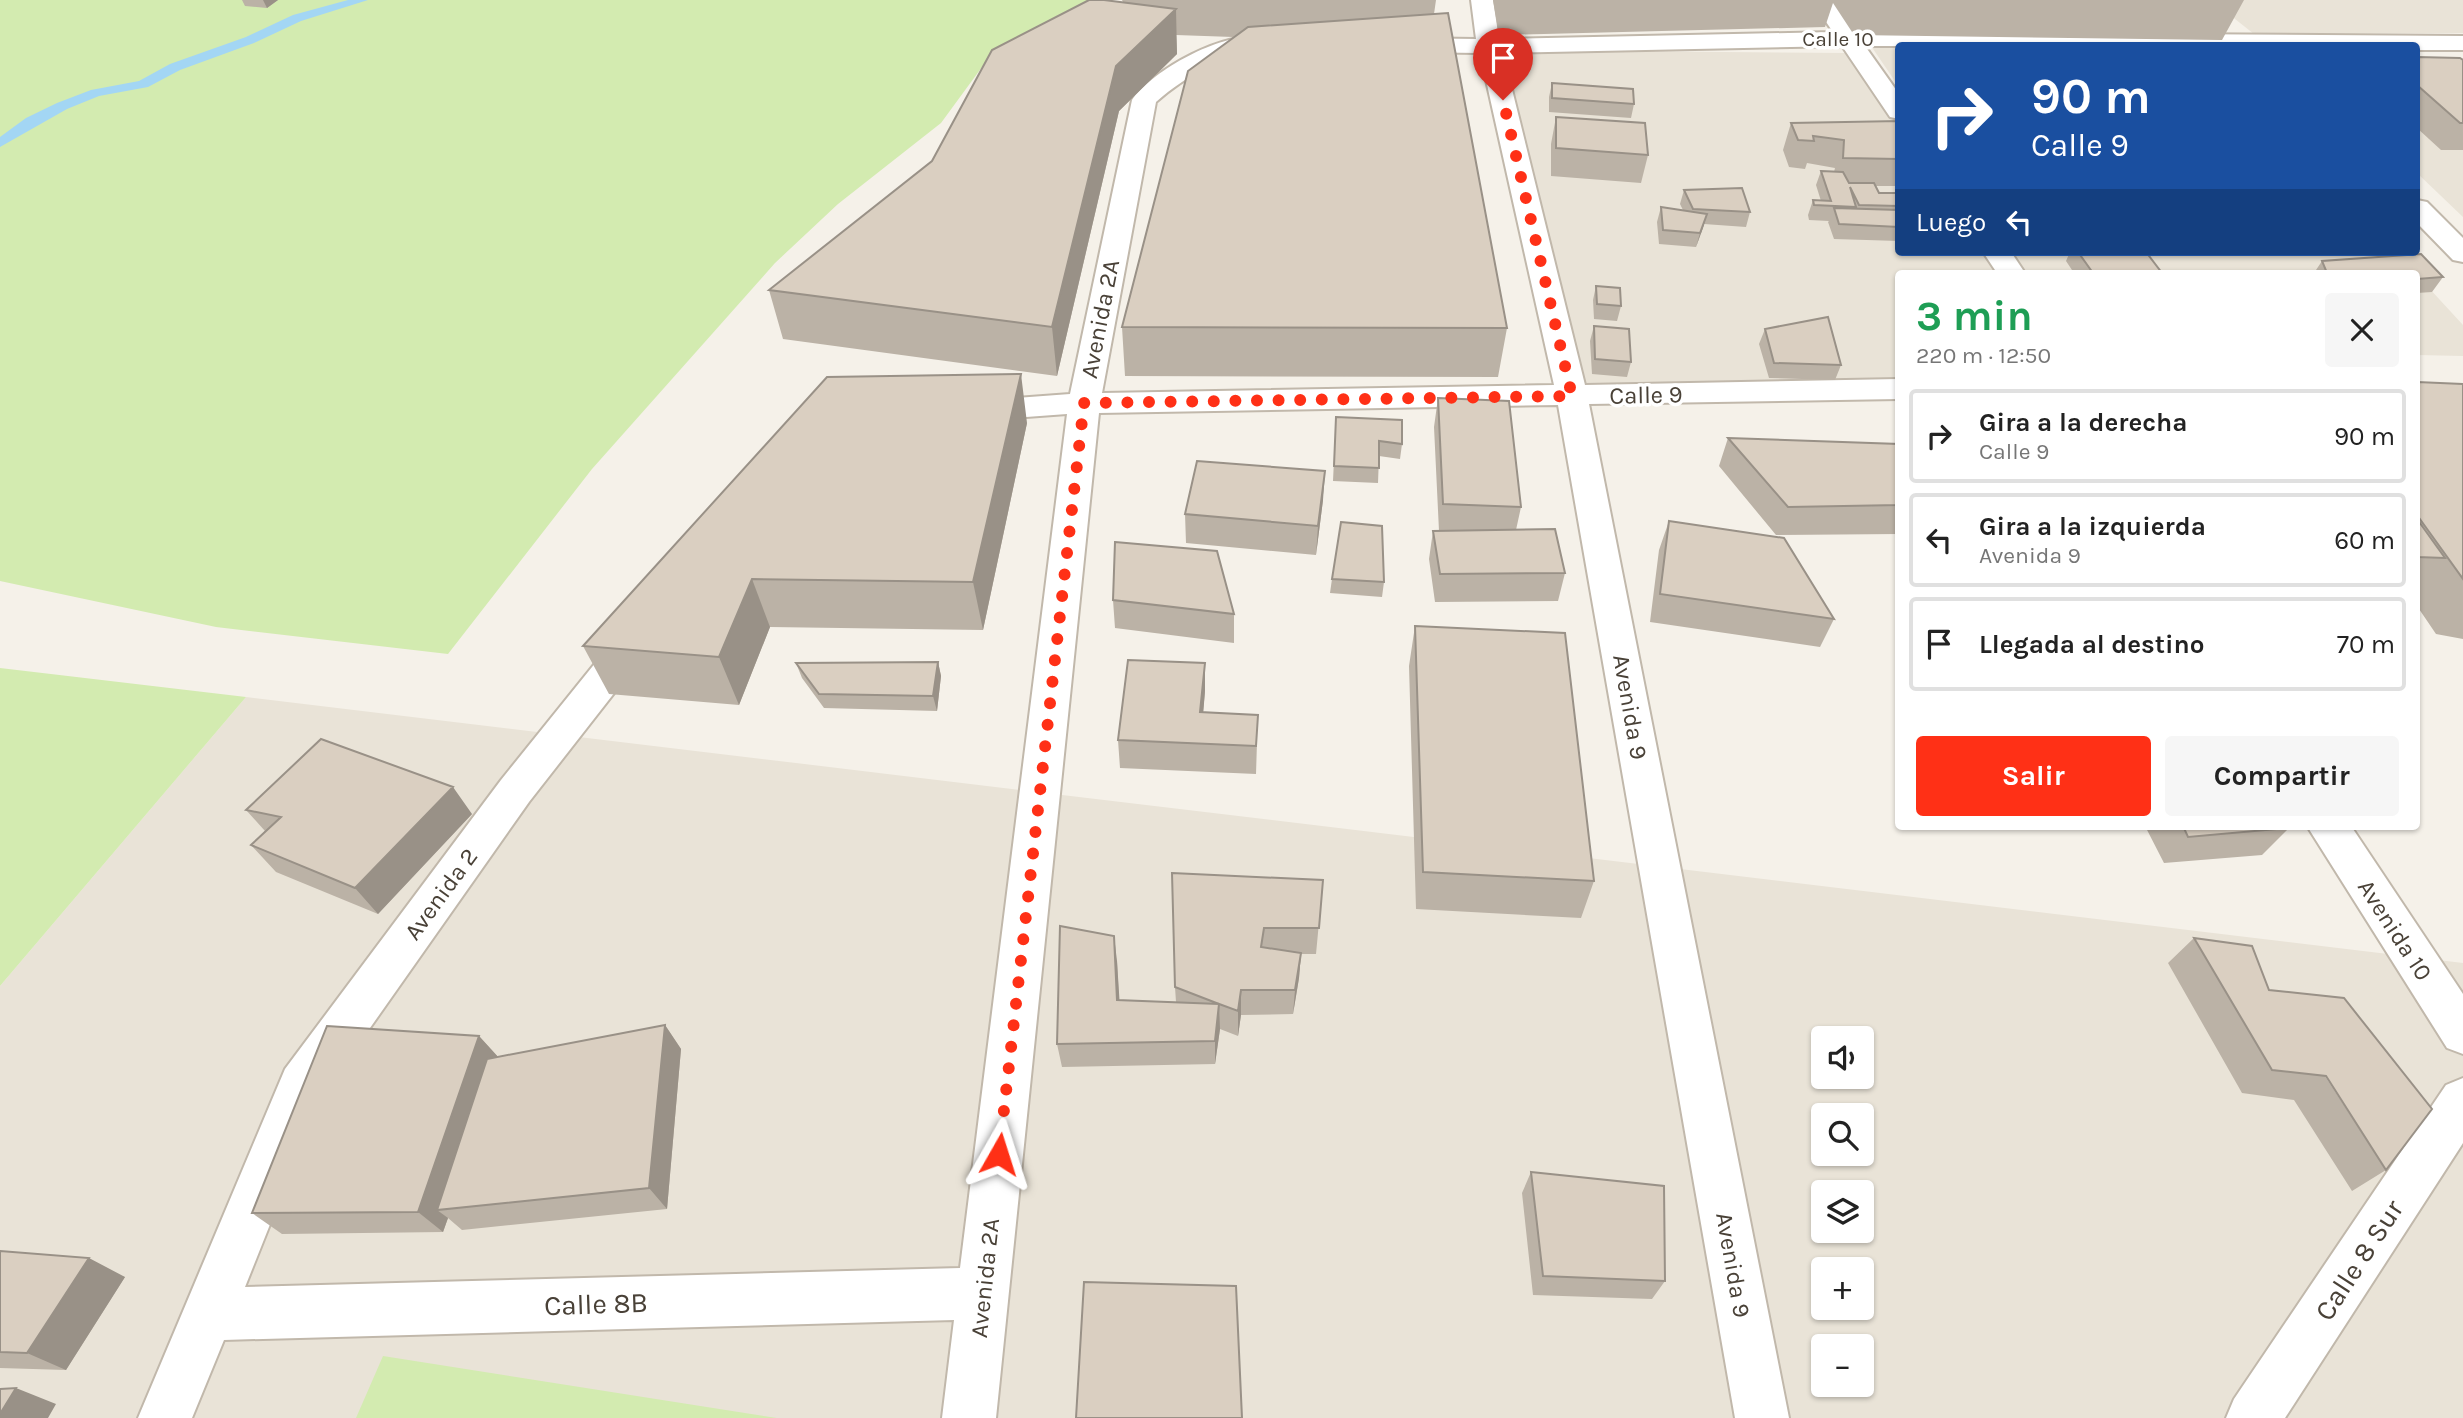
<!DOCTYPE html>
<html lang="es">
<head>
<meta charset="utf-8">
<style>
	body { margin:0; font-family:Karla,sans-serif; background:#f6f6f6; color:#222; height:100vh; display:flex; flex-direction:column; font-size:26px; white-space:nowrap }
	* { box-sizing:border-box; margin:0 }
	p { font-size:23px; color:#767676 }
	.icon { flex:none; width:38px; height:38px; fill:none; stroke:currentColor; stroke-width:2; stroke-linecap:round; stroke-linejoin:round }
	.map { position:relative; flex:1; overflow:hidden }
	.side { position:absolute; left:1895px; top:270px; width:525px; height:560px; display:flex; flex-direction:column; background:#fff; border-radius:7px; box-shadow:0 2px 5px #0004 }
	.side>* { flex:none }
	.banner { position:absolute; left:1895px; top:42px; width:525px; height:214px; border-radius:7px; box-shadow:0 2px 5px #0004; background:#1a4fa0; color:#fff; overflow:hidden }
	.fabs { position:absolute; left:1811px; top:1026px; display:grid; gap:14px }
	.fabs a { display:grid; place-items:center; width:63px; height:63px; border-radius:7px; background:#fff; box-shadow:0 2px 5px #0004; font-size:35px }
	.pin { position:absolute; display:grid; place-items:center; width:60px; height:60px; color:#fff; margin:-72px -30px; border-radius:50% 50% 50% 0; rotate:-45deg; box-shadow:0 0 7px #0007 }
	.pin .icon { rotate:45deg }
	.me { position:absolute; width:77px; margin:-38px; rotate:6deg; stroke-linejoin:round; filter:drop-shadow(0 0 5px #0008) }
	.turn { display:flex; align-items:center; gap:24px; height:147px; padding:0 21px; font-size:32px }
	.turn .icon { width:91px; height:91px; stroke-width:2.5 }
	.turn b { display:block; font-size:49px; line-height:60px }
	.then { display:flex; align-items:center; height:66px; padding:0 21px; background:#0003; gap:14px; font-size:26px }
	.round { display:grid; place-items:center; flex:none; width:74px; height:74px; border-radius:7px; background:#f6f6f6 }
	.headline { display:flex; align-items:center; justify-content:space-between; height:119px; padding:0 21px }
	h1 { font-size:42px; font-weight:700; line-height:52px; color:#1e9e55 }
	.cta { display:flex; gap:14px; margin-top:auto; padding:14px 21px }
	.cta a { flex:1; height:80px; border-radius:7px; background:#ff3016; color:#fff; font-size:28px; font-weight:700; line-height:80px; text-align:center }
	.cta a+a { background:#f6f6f6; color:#222 }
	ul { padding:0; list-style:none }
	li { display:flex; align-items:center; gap:21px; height:94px; margin:0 14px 10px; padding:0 7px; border:4px solid #e0e0e0; border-radius:7px }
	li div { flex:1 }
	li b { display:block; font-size:26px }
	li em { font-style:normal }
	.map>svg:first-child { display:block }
	.residential { fill:#e9e3d7; fill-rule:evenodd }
	.green { fill:#d3ebb0 }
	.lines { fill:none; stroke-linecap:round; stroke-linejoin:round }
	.stream { fill:#a3d6f4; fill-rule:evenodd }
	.minor-casing { stroke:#c1b8ab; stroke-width:4 }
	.minor { fill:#fff; fill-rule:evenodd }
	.wall { fill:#bbb2a6 }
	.shaded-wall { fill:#999187 }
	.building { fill:#dacfc1; stroke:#999187; stroke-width:2 }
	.route { stroke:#ff3016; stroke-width:12; stroke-dasharray:0 21.6 }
	.labels { text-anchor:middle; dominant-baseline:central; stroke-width:7; stroke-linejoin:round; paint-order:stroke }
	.far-street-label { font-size:21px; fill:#494137; stroke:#fff }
	.street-label { font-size:24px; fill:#494137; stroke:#fff }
	.near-street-label { font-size:28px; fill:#494137; stroke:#fff }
</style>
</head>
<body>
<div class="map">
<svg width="2463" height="1418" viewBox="0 0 2463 1418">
	<rect width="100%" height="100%" fill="#f5f1e9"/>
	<!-- residential -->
	<path class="residential" d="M2211 0H2463V33L2254 34Z
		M1869 43 1899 46V87Z
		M1497 50 1845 53 1899 127V252H1989L2004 273H1899V384L1578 388Z
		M2417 62 2463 63V217L2417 173Z
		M2010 252H2395L2414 273H2024Z
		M2417 275 2463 325V356L2417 355Z
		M246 697 2463 963V1418H0V986ZM1824 1038H1862V1076H1824ZM1824 1115H1862V1153H1824ZM1824 1192H1862V1230H1824ZM1824 1269H1862V1307H1824ZM1824 1346H1862V1384H1824Z"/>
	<!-- green -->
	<path class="green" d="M0 0H1113L1057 16 993 52 941 123 838 204 775 263 592 469 448 654 216 627 0 581Z
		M0 668 246 697 0 986Z
		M383 1356 777 1418H356Z"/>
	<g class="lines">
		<!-- stream -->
		<path class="stream" d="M348 0H368L301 21 254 43 180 70 148 87 99 96 67 109 0 147V137L26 118 57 103 91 90 139 81 170 64 246 37 293 15Z"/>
		<defs>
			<path id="minor" d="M1471 0H1493L1499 39 1833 32 1811 0H1833L1856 32 2463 36V50H2417V46H1865L1899 94V119L1890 117 1842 46 1503 53 1585 385 1899 379V399L1589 404 1789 1418H1735L1558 405 1099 413 996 1418H942L954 1320 224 1340 192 1418H138L285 1069 501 780 621 631 634 627 647 631 652 641 647 651 529 802 320 1099 245 1287 960 1268 1067 414 973 421 962 418 957 411 962 404 973 401 1070 394 1132 100C1152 70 1227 29 1263 38L1267 43 1263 48C1220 59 1189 73 1156 102L1102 393 1554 385 1480 53 1402 52 1394 50 1390 45 1394 40 1402 38 1476 39Z
				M2417 200 2427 202 2463 238V262L2453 260 2417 223Z
				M1983 252H2011L2025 273H1997Z
				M2307 826H2351L2463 994V1054L2447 1048Z
				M2463 1078V1143L2285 1418H2226L2234 1399 2446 1085Z"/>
		</defs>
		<!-- minor casing -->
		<use href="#minor" class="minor-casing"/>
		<!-- minor -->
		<use href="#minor" class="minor"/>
	</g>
	<!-- wall -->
	<path class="wall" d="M242 0H278L267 8 245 6Z
		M1122 0H1436L1434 14 1507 328 1498 377 1125 376 1122 327 1233 37 1176 35 1177 54 1119 111 1057 376 783 339 769 290 932 161 1123 2Z
		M1493 0H2244L2222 40 1854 35 1833 3 1825 27 1499 35Z
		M2417 57 2463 60V150H2441L2417 128Z
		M1552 83 1634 104 1631 118 1549 112V97Z
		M1556 117 1648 155 1641 183 1551 176V144Z
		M1899 121V186H1875L1879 193H1899V241L1834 239 1828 222 1829 221 1809 220 1808 215 1813 200 1821 201 1816 185 1821 171 1834 172 1835 168 1807 163 1805 169 1789 167 1783 150 1791 123Z
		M1684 190 1750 212 1746 227 1704 224 1696 247 1659 244 1657 222 1661 207 1683 210 1680 204Z
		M2070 252H2146L2162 273H2074L2066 261Z
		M2421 254 2443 277 2432 292 2417 293V273H2314L2322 261Z
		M1596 286 1621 306 1617 321 1594 319 1593 300Z
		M1594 326 1631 362 1627 377 1592 374 1590 341Z
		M1765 329 1841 365 1835 380 1769 378 1759 344Z
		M2417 382 2463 384V639L2436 634 2417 606Z
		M1438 398 1521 507 1516 530 1565 573 1558 601 1435 602 1429 559 1433 531H1439L1434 427Z
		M1336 417 1402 444 1400 459 1379 456 1378 483 1333 481Z
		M1027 423 983 630 770 627 739 705 609 694 583 646Z
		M1728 438 1899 444V534L1776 535 1719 466Z
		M1323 500 1316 555 1186 543 1185 514Z
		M1669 521 1834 619 1820 647 1650 622 1659 550Z
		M1332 579 1384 582 1382 597 1330 593Z
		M1113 600 1234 614V643L1115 628Z
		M1415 626 1594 881 1581 918 1416 909 1409 666Z
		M938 662 941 676 937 711 824 708 802 678 796 663Z
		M1205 691 1203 712 1257 742 1256 774 1120 768 1118 740Z
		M246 810 472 814 378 914 276 872 251 845 265 831Z
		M2145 826H2288L2289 828 2262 855 2164 863Z
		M1323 880 1316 954H1301L1299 978 1293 1014 1241 1015 1238 1036 1220 1029 1215 1064 1062 1067 1057 1044 1117 961 1119 1000 1176 1002 1175 987Z
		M2194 938 2269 990 2386 1170 2352 1191 2294 1100 2242 1093 2168 963Z
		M665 1025 681 1049 667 1209 462 1230 448 1218 443 1232 282 1234 252 1213 479 1036 498 1057Z
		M1531 1172 1665 1281 1652 1299 1533 1295 1522 1193Z
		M0 1251 125 1277 66 1370 0 1368Z"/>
	<!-- shaded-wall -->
	<path class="shaded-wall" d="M263 0H278L267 8Z
		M1176 9 1177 54 1119 111 1057 376 1052 327 1116 66Z
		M1707 214 1703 228 1696 247 1700 233Z
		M1021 374 1027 423 983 630 973 582Z
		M1325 471 1323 500 1316 555 1318 526Z
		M752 579 770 627 739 705 719 657Z
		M938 662 941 676 937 711 933 696Z
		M1205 663V691L1201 740 1200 712Z
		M453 787 472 814 378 914 355 888Z
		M1114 936 1117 961 1121 1024 1117 1000Z
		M1301 953 1299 978 1293 1014 1295 990Z
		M1241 990V1015L1238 1036V1011Z
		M1219 1004 1220 1029 1215 1064V1041Z
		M665 1025 681 1049 667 1209 649 1188Z
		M479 1036 500 1059 437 1210 448 1218 443 1232 418 1212Z
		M89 1258 125 1277 66 1370 27 1353Z
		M16 1388 56 1404 48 1418H0V1414Z"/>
	<!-- building -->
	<path class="building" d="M1089 0H1104L1176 9 1116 66 1052 327 769 290 932 161 992 50Z
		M1448 13 1507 328 1122 327 1188 71 1248 27Z
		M2417 57 2460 58 2463 60V123H2460L2417 85Z
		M1552 83 1633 89 1634 104 1552 98Z
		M1556 117 1645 123 1648 155 1556 148Z
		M1899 121V159L1843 158 1844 140 1813 136 1814 141 1798 140 1791 123Z
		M1821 171 1843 172 1849 183H1874L1879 193H1899V206L1859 205 1850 187 1856 207 1814 205 1813 200 1831 201Z
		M1742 188 1750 212 1693 209 1684 190Z
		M1661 207 1707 214 1700 233 1663 230Z
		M1834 208 1899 210V227L1839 224Z
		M2078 252H2146L2162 273H2093Z
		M2421 254 2443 277 2417 279V273H2327L2322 261Z
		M1596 286 1620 288 1621 306 1597 304Z
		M1828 317 1841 365 1774 363 1765 329Z
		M1594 326 1629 329 1631 362 1595 359Z
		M1021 374 973 582 752 579 719 657 583 646 827 377Z
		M2417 382 2463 384V579L2417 515Z
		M1438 398 1509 401 1521 507 1443 504Z
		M1336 417 1402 420V444L1379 441V468L1334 466Z
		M1728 438 1899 444V505L1788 507Z
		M1197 461 1325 471 1318 526 1185 514Z
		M2417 519 2445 558 2417 557Z
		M1669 521 1784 538 1834 619 1660 594Z
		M1341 522 1382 526 1384 582 1332 579Z
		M1555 529 1565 573 1440 574 1433 531Z
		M1115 542 1217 551 1234 614 1113 600Z
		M1415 626 1565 633 1594 881 1423 872Z
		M1128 660 1205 663 1200 712 1258 715 1256 746 1118 740Z
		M938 662 933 696 819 694 796 663Z
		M321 739 453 787 355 888 251 845 281 817 246 810Z
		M2183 826H2288L2289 828 2188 837Z
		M1172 873 1323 880 1319 928H1264L1261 947 1301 953 1295 990H1241L1238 1011 1219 1004 1215 1041 1057 1044 1060 926 1114 936 1117 1000 1219 1004 1175 987Z
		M2194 938 2252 946 2269 990 2344 998 2432 1109 2386 1170 2326 1076 2272 1070Z
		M665 1025 649 1188 437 1210 487 1059Z
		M327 1026 479 1036 418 1212 252 1213Z
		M1531 1172 1664 1186 1665 1281 1543 1276Z
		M0 1251 89 1258 27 1353 0 1352Z
		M1084 1282 1236 1286 1242 1418H1076Z
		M16 1388 0 1414V1389Z"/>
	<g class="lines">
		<!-- route -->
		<path class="route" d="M999 1154 1084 403 1572 396 1503 100"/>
	</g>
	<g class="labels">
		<!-- far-street labels -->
		<g class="far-street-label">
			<text x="1838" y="39">Calle 10</text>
		</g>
		<!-- street labels -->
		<g class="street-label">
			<text transform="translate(1100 319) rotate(-79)">Avenida 2A</text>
			<text transform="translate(1646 395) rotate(-1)">Calle 9</text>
			<text transform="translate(1630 707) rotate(80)">Avenida 9</text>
			<text transform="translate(441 894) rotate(-54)">Avenida 2</text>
			<text transform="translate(2395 930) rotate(57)">Avenida 10</text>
			<text transform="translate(1733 1265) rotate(80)">Avenida 9</text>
			<text transform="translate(985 1278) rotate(-84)">Avenida 2A</text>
		</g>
		<!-- near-street labels -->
		<g class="near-street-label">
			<text transform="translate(2359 1260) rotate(-57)">Calle 8 Sur</text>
			<text transform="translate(596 1304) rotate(-2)">Calle 8B</text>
		</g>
	</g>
</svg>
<div class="fabs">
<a><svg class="icon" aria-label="sound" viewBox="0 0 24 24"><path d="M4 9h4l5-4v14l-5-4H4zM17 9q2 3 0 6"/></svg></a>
<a><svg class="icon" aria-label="search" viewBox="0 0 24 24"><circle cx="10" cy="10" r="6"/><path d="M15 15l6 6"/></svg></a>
<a><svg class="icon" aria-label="layers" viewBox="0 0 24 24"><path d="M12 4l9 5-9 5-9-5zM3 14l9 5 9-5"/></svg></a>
<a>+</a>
<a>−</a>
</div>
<div class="pin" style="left:1503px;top:100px;background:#d93025"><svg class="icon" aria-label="arrive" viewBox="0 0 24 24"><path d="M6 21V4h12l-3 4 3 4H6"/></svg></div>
<svg class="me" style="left:999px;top:1154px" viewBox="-20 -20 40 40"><path d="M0-17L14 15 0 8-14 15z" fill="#ff3016" stroke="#fff" stroke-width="4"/></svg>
<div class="banner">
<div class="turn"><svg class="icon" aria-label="right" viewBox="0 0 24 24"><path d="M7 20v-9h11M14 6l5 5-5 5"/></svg><div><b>90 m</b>Calle 9</div></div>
<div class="then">Luego<svg class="icon" aria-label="left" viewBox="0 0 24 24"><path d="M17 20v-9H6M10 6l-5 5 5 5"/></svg></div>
</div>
<section class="side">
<div class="headline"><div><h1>3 min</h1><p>220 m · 12:50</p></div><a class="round"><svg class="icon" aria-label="close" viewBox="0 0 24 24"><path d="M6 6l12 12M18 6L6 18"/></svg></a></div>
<ul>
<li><svg class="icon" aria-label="right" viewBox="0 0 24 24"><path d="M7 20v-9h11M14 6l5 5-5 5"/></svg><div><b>Gira a la derecha</b><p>Calle 9</p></div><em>90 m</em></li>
<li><svg class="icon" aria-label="left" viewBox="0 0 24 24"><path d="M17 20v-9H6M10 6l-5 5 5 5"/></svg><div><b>Gira a la izquierda</b><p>Avenida 9</p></div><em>60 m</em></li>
<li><svg class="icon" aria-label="arrive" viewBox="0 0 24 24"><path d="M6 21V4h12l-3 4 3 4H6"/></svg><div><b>Llegada al destino</b></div><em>70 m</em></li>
</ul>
<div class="cta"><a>Salir</a><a>Compartir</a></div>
</section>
</div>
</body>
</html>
